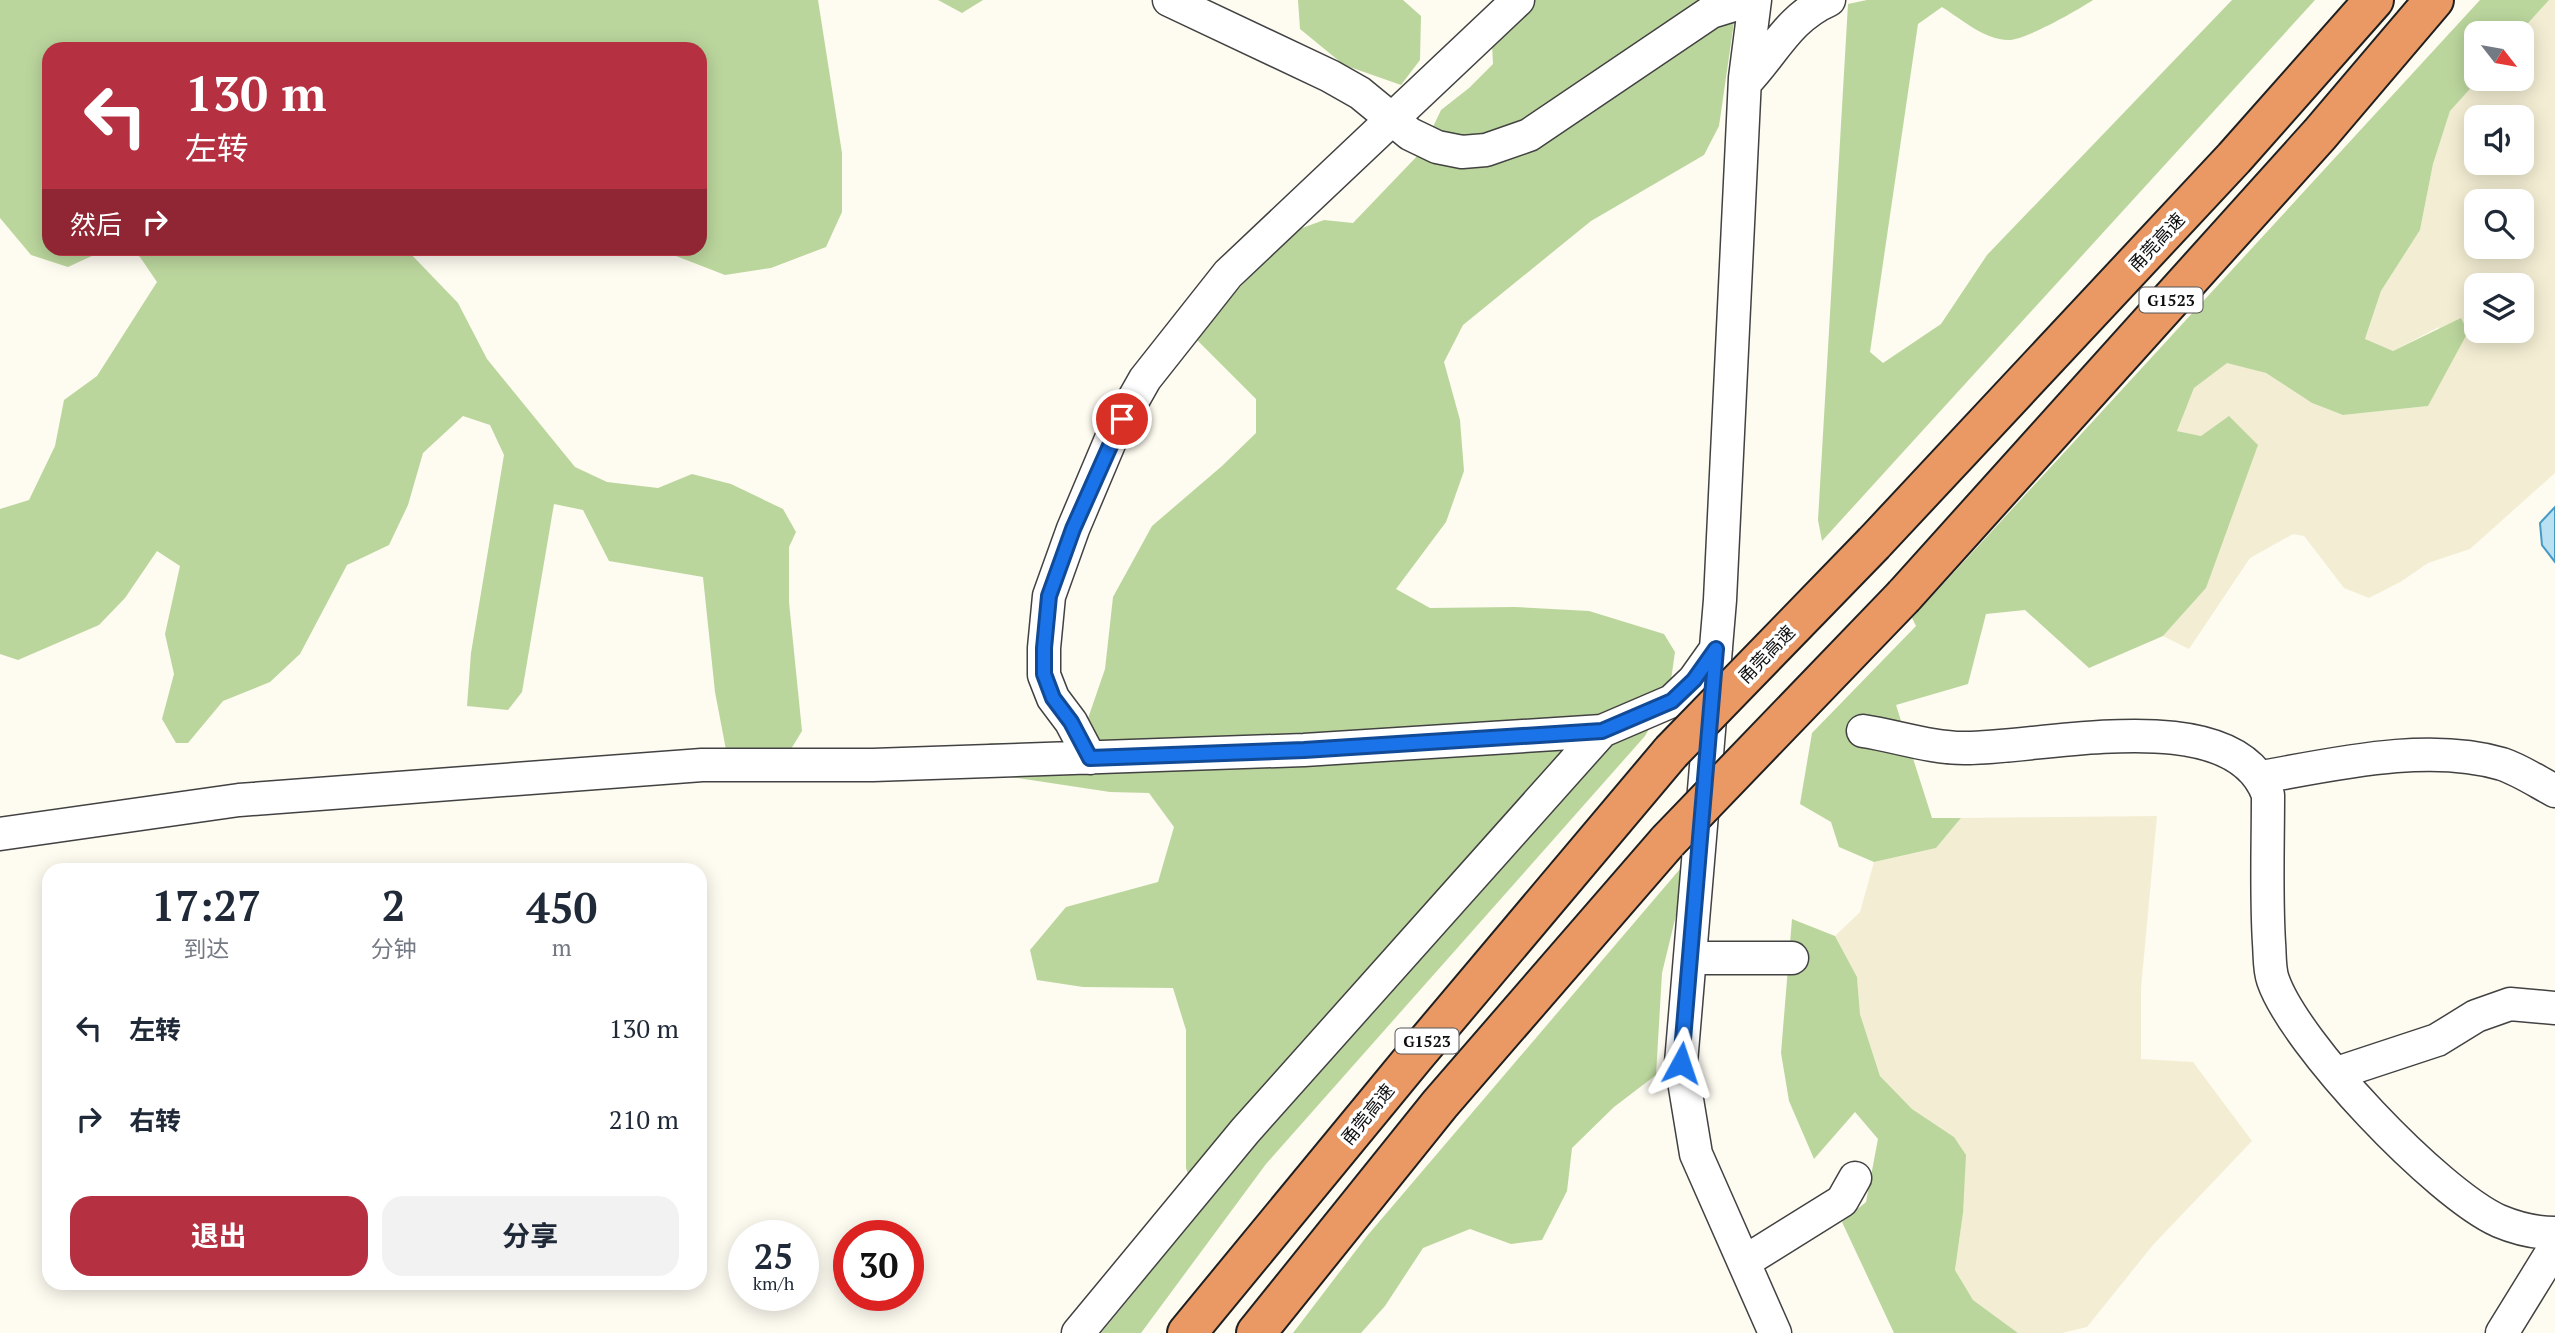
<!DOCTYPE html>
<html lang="zh">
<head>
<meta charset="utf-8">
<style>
	body { margin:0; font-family:"PT Serif","Noto Sans SC",serif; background:#f2f2f3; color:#1f2937; height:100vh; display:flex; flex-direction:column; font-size:26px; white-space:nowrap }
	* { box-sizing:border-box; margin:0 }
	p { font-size:23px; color:#747a83 }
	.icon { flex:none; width:38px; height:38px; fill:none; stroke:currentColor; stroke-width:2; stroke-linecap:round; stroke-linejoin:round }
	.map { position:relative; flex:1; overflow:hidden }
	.panel { position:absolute; left:42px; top:863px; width:665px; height:427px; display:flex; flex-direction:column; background:#fff; border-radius:21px; box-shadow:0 4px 18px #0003 }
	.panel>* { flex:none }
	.hud { position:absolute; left:42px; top:42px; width:665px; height:214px; border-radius:21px; box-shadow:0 4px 18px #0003; background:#b53040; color:#fff; overflow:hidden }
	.needle { width:46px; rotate:121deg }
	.fabs { position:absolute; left:2464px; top:21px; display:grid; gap:14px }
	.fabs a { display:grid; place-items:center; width:70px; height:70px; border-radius:14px; background:#fff; box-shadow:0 4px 18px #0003; font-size:35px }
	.speed { position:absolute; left:728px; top:1220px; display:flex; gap:14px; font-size:35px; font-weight:700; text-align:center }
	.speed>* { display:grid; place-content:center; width:91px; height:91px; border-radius:50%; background:#fff; box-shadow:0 4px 18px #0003; line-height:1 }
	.speed small { font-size:18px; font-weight:400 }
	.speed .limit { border:10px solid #d22; background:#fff; color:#111 }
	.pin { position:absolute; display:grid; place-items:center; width:60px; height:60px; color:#fff; margin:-30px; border:4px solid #fff; border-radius:50%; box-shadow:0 2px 7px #0007 }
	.me { position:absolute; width:77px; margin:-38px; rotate:5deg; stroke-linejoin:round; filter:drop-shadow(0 0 5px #0008) }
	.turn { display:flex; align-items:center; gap:24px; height:147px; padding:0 28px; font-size:32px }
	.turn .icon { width:91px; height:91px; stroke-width:2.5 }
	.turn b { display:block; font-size:49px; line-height:60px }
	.then { display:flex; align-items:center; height:66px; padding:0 28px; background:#0003; gap:14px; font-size:26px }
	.eta { display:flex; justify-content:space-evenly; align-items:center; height:119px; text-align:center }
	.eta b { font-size:42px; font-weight:700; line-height:49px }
	.cta { display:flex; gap:14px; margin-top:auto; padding:14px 28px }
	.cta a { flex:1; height:80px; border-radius:21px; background:#b53040; color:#fff; font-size:28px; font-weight:700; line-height:80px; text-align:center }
	.cta a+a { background:#f2f2f3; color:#1f2937 }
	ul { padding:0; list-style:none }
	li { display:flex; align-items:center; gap:21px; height:91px; padding:0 28px }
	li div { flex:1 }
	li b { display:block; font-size:26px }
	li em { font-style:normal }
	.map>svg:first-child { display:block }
	.farmland { fill:#f3eed3; fill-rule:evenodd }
	.forest { fill:#bbd69d }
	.water { fill:#bae1f2; stroke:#469ac4; stroke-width:2 }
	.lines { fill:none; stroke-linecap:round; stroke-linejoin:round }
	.minor-casing { stroke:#424242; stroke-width:35 }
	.highway-casing { stroke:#202020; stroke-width:42 }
	.minor { stroke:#fff; stroke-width:32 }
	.highway { stroke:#ea9864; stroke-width:38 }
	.highway-bridge-casing { stroke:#202020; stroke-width:42; stroke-linecap:butt }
	.highway-bridge { stroke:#ea9864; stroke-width:38 }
	.route-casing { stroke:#114b97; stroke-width:18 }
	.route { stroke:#1a73e8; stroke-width:12 }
	.labels { text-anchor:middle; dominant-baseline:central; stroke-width:7; stroke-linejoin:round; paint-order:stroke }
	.shield { fill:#fff; stroke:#575757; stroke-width:2 }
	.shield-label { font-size:16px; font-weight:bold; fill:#0f0f0f }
	.street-label { font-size:18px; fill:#0f0f0f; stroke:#fff }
</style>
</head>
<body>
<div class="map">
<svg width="2555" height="1333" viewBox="0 0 2555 1333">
	<rect width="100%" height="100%" fill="#fefbf1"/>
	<!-- farmland -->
	<path class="farmland" d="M2549 0H2555V473L2470 549 2428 563 2402 581 2369 598 2344 588 2304 536 2293 534 2250 558 2189 649 2163 636 2206 588 2201 436 2177 431 2194 388 2227 362 2266 373 2312 403 2343 415 2428 406 2439 327 2393 351 2365 340 2381 291 2420 230 2433 164 2450 111 2479 79H2522V33H2519ZM2476 117H2522V163H2476ZM2476 201H2522V247H2476ZM2476 285H2522V331H2476Z
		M2157 816 2141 988V1059L2193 1062 2252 1141 2153 1245 2087 1327 2062 1333H2018L1973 1300 1955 1270 1963 1213 1954 1137 1912 1109 1880 1076 1860 1014 1857 977 1835 936 1860 912 1874 862 1936 848 1961 818Z"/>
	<!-- forest -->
	<path class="forest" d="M0 0H818L842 153V212L826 247 771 268 725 275 658 249 700 248V49H49V248L107 249 68 267 31 255 0 218Z
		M938 0H983L962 13Z
		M1298 0H1403L1421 16 1420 60 1401 85 1344 65 1300 29Z
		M1510 0H1733L1734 22 1719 126 1704 155 1591 221 1463 325 1444 362 1460 420 1464 471 1446 522 1396 589 1430 608 1515 607 1589 611 1664 634 1675 652 1669 694 1645 736 1266 1164 1141 1333H1101L1141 1284 1196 1197 1186 1168V1030L1173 988 1083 987 1037 980 1030 950 1066 907 1158 882 1174 827 1149 793 1110 792 957 769 990 743H1054L1083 733 1105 669 1113 597 1152 526 1222 466 1256 433V399L1193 336 1294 231 1324 220 1353 223 1421 152 1441 110 1469 88 1493 64 1492 43Z
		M1867 0H2093C2078 10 2027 39 2010 40 1986 41 1961 19 1942 7L1918 24 1870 352 1883 363 1941 324 1987 255 2232 0H2315L1822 541 1818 520 1848 4Z
		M2480 0H2549L2519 33H2476V79H2479L2450 111 2433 164 2420 230 2381 291 2365 339 2393 351 2461 318 2468 332 2428 406 2343 415 2312 403 2266 373 2227 363 2194 388 2177 431 2201 436 2229 416 2258 445 2206 588 2163 636 2089 668 2025 610 1986 614 1968 684 1896 705 1932 818H1961L1936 848 1874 862 1839 847 1831 822 1800 804 1812 733 1916 626 1912 618Z
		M127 249H406L458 303 487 359 575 467 607 482 658 488 692 474 731 484 783 509 796 532 789 547V602L802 731 788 754 727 755 715 692 703 577 609 561 583 510 554 504 522 692 508 710 467 706 471 653 504 455 490 425 463 416 423 453 408 505 389 545 347 565 300 654 270 682 223 701 188 743H176L162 719 174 674 165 634 180 566 157 551 125 598 99 625 18 660 0 654V509L29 500 55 446 64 400 97 376 157 282 140 257Z
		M1680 869 1679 903 1662 973 1656 1075 1614 1107 1572 1148 1567 1191 1542 1240 1511 1244 1470 1229 1423 1248 1385 1306 1361 1333H1293L1367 1236Z
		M1792 919 1835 936 1857 977 1860 1014 1880 1076 1912 1109 1954 1137 1966 1155 1963 1213 1955 1270 1973 1300 2018 1333H1894L1842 1222 1866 1202 1878 1139 1855 1112 1814 1159 1789 1101 1781 1053Z"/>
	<!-- water -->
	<path class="water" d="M2555 507V562L2542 545 2540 523Z"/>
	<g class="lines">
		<defs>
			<path id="minor" d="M1169 0 1330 76 1360 93 1410 134 1437 147 1462 152 1486 150 1529 135 1711 12 1750 0
				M1755 0 1745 78 1720 600 1681 1063 1696 1154 1775 1333
				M1745 83C1774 53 1788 18 1829 0
				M1863 731C1896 736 1931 748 1964 748 2041 749 2234 699 2268 795 2268 844 2266 894 2269 943 2270 955 2269 969 2273 980 2295 1044 2437 1193 2499 1221 2518 1229 2534 1233 2555 1233
				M1090 758 1071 722 1053 698 1044 675V648L1049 596 1073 529 1111 439 1145 379 1228 274 1518 0
				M2262 777C2335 764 2429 742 2502 764 2520 770 2538 782 2555 791
				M0 834 239 800 702 765H873L1304 750 1602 731 1672 701 1694 680 1716 649
				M1690 958H1792
				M2337 1073 2437 1040 2476 1016 2510 1004 2555 1008
				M1744 1262 1842 1201 1855 1178
				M1078 1333 1245 1131 1602 731
				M2502 1333 2555 1247"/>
			<path id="highway" d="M1874 543 2234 158 2374 0
				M1904 596 2320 134 2434 0
				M1187 1333 1415 1056 1671 752
				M1256 1333 1440 1104 1668 841"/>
		</defs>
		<!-- minor casing -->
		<use href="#minor" class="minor-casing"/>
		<!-- highway casing -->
		<use href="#highway" class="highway-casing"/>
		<!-- minor -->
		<use href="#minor" class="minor"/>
		<!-- highway -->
		<use href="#highway" class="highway"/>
		<defs>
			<path id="highway-bridge" d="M1671 752 1874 543
				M1668 841 1904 596"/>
		</defs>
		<!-- highway-bridge casing -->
		<use href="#highway-bridge" class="highway-bridge-casing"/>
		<!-- highway-bridge -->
		<use href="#highway-bridge" class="highway-bridge"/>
	</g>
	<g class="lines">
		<defs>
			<path id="route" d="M1122 419 1073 529 1049 596 1044 648V674L1053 698 1071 722 1090 758 1304 750 1602 731 1672 701 1694 680 1716 649 1681 1063"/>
		</defs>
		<!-- route casing -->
		<use href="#route" class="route-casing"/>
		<!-- route -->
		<use href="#route" class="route"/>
	</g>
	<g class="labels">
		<!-- shield labels -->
		<g class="shield">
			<rect x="2139.5" y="287.5" width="63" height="25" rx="5"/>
			<rect x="1395.5" y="1028.5" width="63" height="25" rx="5"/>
		</g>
		<g class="shield-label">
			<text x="2171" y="300">G1523</text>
			<text x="1427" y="1041">G1523</text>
		</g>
		<!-- street labels -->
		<g class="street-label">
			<text transform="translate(2156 242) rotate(-47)">甬莞高速</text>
			<text transform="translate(1766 654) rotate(-46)">甬莞高速</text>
			<text transform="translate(1367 1114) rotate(-51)">甬莞高速</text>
		</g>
	</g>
</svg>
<div class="fabs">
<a><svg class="needle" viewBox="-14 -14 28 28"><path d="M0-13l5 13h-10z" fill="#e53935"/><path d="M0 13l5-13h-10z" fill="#747a83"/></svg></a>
<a><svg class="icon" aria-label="sound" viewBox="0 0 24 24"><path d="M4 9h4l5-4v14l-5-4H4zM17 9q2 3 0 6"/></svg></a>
<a><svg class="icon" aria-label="search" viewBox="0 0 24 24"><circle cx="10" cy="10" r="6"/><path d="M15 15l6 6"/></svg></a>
<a><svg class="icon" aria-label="layers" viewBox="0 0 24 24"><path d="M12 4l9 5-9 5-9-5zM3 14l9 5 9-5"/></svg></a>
</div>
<div class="speed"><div>25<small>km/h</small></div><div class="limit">30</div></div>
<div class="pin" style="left:1122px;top:419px;background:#d93025"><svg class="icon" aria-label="arrive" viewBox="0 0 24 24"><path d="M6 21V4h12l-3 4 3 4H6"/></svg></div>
<svg class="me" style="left:1681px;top:1063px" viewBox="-20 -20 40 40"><path d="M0-17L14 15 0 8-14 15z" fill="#1a73e8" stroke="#fff" stroke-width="4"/></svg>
<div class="hud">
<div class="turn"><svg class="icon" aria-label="left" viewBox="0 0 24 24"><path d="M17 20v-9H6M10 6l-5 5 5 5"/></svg><div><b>130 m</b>左转</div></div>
<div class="then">然后<svg class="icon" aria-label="right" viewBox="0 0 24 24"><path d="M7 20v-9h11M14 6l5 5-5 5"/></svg></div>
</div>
<section class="panel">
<div class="eta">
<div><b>17:27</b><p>到达</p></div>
<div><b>2</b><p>分钟</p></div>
<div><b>450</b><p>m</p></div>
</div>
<ul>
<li><svg class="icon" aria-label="left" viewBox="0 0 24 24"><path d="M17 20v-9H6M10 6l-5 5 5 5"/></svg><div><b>左转</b></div><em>130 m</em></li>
<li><svg class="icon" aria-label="right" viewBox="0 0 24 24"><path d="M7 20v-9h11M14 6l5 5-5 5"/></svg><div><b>右转</b></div><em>210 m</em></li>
</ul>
<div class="cta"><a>退出</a><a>分享</a></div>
</section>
</div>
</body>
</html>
